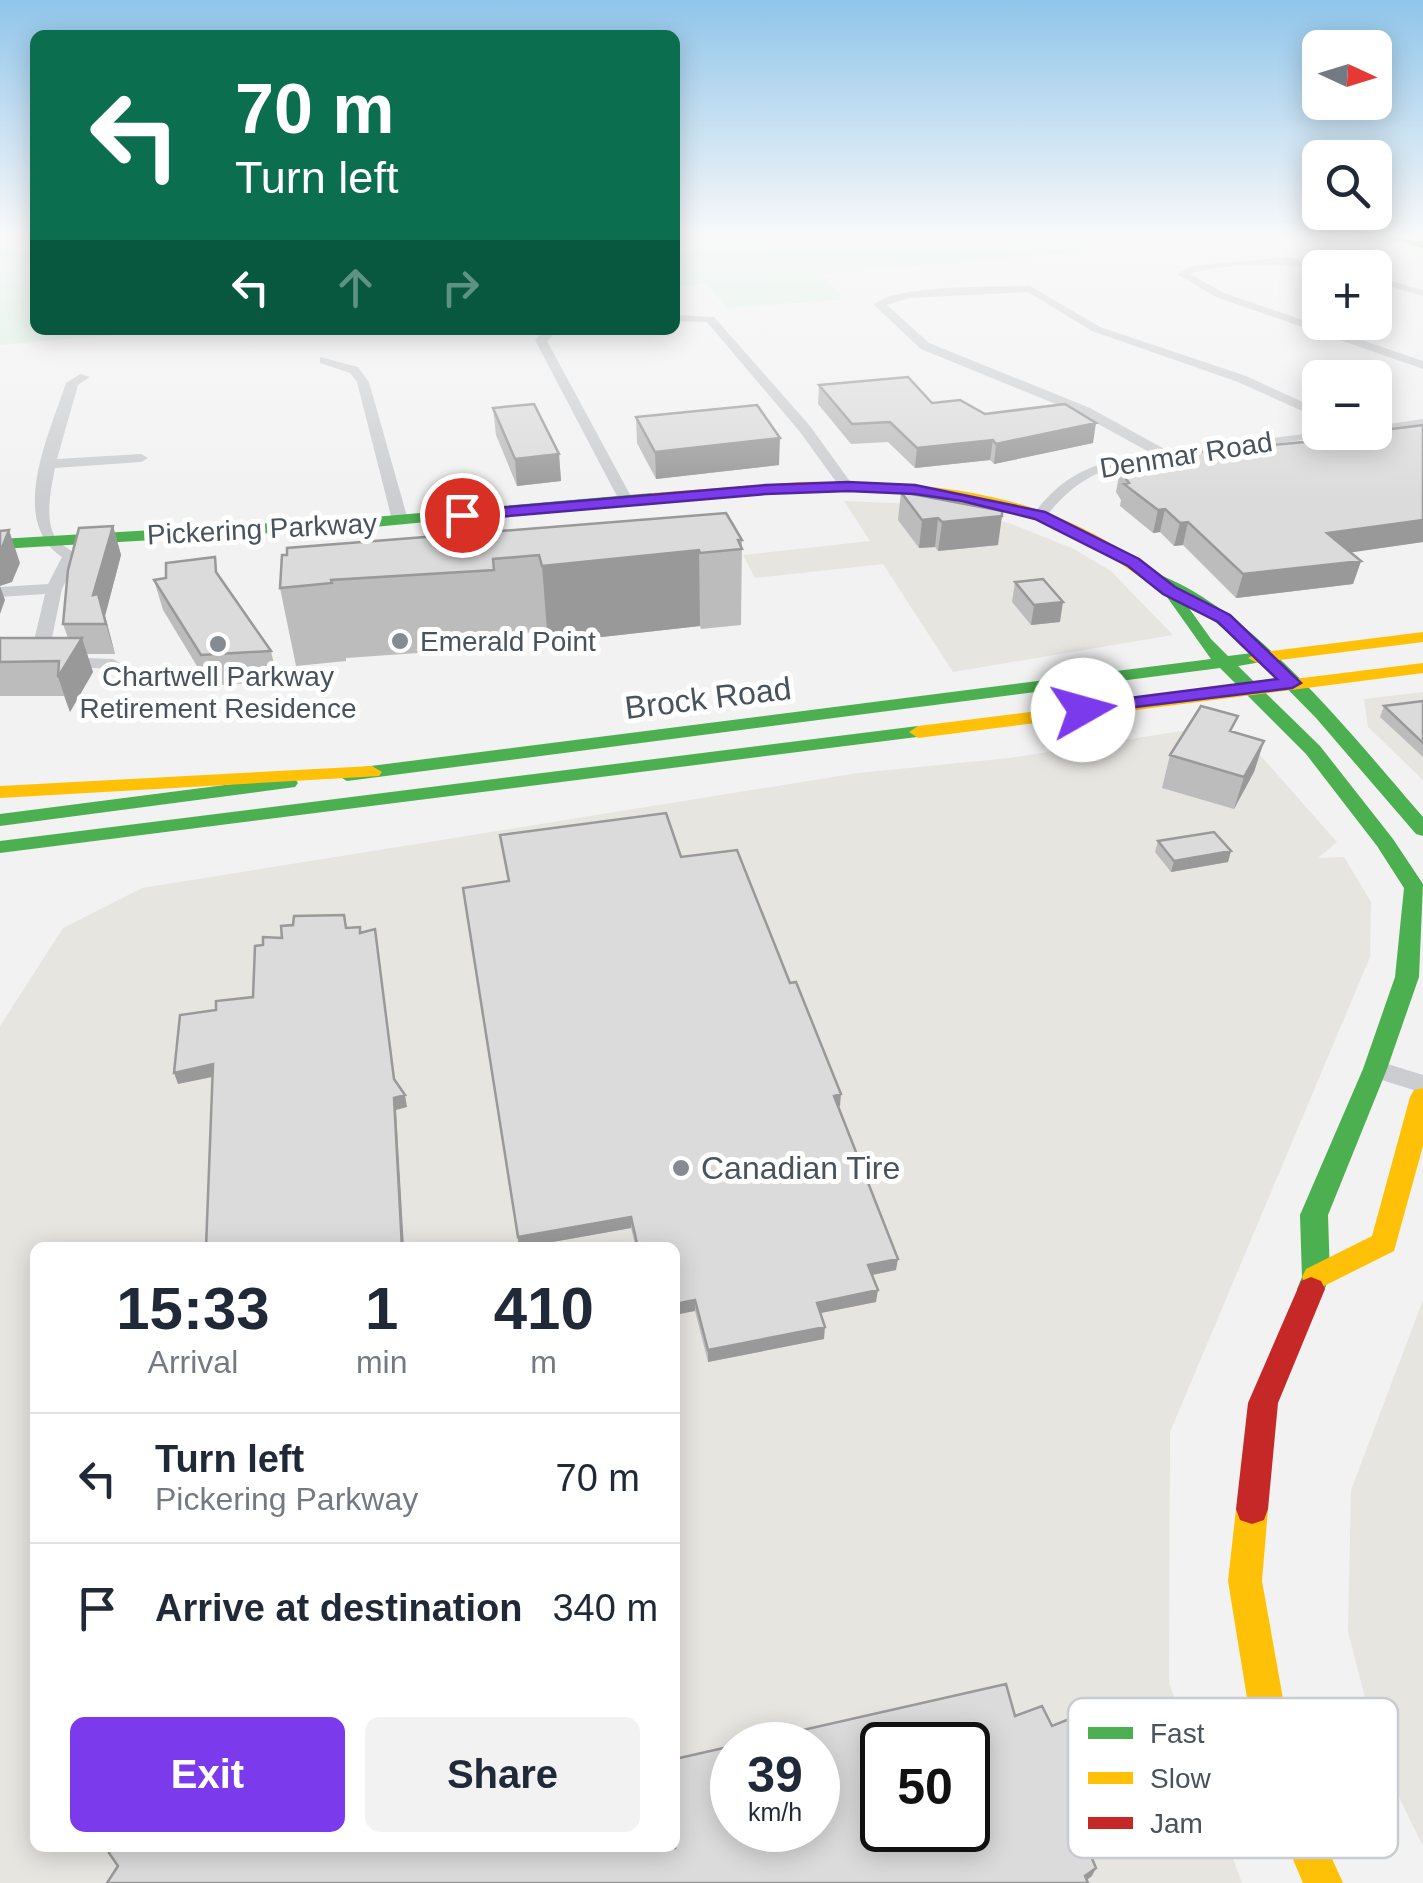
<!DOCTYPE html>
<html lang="en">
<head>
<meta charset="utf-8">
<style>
	body { margin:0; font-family:Helvetica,sans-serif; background:#f2f2f3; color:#1f2937; height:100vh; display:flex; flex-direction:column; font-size:38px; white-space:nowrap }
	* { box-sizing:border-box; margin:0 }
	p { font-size:32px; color:#747a83 }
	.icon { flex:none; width:55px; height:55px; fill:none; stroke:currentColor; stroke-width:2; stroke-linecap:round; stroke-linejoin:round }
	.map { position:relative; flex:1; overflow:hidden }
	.details { position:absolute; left:30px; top:1242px; width:650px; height:610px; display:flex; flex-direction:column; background:#fff; border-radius:15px; box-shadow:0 5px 25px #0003 }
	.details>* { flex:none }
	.top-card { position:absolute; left:30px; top:30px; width:650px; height:305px; border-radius:15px; box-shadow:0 5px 25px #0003; background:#0b6e4f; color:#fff; overflow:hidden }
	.needle { width:65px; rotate:94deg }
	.tools { position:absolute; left:1302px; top:30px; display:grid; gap:20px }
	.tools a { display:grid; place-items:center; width:90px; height:90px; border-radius:15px; background:#fff; box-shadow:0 5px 25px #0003; font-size:50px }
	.speed { position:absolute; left:710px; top:1722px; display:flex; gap:20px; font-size:50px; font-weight:700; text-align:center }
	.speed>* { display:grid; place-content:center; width:130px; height:130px; border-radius:50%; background:#fff; box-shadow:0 5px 25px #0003; line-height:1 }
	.speed small { font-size:25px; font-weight:400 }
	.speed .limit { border:5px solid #111; border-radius:15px; background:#fff; color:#111 }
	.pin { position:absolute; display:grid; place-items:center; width:85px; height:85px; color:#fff; margin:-42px; border:5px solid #fff; border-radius:50%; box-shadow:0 2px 10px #0007 }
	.me { position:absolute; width:110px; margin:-55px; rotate:83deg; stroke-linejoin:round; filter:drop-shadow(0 0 8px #0008) }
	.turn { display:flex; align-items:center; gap:35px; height:210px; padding:0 40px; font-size:45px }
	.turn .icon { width:130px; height:130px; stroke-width:2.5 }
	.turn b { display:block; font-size:70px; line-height:85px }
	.lanes { display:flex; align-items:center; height:95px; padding:0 40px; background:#0003; justify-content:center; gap:50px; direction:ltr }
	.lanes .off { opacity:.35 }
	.eta { display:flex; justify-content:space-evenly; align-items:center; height:170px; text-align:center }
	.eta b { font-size:60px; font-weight:700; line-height:70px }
	.primary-button { display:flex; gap:20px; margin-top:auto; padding:20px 40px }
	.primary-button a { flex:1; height:115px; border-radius:15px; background:#7c3aed; color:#fff; font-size:40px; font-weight:700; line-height:115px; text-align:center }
	.primary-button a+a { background:#f2f2f3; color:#1f2937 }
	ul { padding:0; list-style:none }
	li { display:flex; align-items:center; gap:30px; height:130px; padding:0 40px; border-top:2px solid #e0e1e3 }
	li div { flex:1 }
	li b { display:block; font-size:38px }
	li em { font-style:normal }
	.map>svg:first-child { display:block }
	.commercial { fill:#e6e5e0; fill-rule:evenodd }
	.green { fill:#d6f0e2 }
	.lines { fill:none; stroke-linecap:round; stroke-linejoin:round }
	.street { fill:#cbcdd0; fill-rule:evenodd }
	.fast { fill:#4caf50; fill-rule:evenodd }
	.slow { fill:#ffc107; fill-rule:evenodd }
	.jam { fill:#c62828; fill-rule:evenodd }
	.wall { fill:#bcbcbd }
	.shaded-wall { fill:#99999a }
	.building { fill:#dbdbdc; stroke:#99999a; stroke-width:2.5; fill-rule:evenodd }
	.route { fill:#7c3aed; stroke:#51269a; stroke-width:2.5 }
	.poi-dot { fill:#848b92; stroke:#fff; stroke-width:4 }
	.labels { text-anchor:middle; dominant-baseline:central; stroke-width:10; stroke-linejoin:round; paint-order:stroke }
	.far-street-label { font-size:28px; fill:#49535e; stroke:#fff }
	.far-poi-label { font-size:28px; fill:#49535e; stroke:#fff; text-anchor:start }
	.street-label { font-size:32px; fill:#49535e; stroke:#fff }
	.poi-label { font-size:32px; fill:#49535e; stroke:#fff; text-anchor:start }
	.key { fill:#fff; stroke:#c8cbcf; stroke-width:2.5 }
	.key-label { font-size:28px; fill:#49535e }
</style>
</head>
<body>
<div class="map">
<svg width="1423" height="1883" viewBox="0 0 1423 1883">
	<rect width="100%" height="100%" fill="#f2f2f2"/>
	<!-- commercial -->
	<path class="commercial" d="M844 501 915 504 965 512 1009 523 1074 549 1111 571 1173 635 953 672 883 564 755 578 743 555 870 541Z
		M1423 692V780L1368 727 1364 699Z
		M1207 727 1245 738 1337 842 1318 858 1344 857 1371 902 1370 957 1170 1432 1169 1683 1242 1883H0V1026L63 928 142 888 858 773 1009 758ZM35 1248H675V1848H35ZM732 1745H818V1830H732ZM882 1745H968V1830H882Z
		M1423 1300V1846L1382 1763 1348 1632 1351 1490Z"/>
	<!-- green -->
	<path class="green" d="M675 237H1257L820 274 841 295 839 300 727 308 707 284 675 286Z
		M35 246V330H168L0 345V248Z"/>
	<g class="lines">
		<!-- street -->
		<path class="street" d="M1288 257 1339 268C1293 268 1237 259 1190 274L1224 293 1423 361V369L1216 297 1177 274 1192 266Z
			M1375 276 1423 290V296L1375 282Z
			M1030 286 1100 327 1246 376 1320 410V419L1238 382 1092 331 1028 292 909 298 887 305 929 343 1090 408 1168 451 1320 432H1358L1117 466C1085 476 1065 492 1045 518H1035L1033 515C1064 472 1100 460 1151 453L1080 414 921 349 874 305C894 284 997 287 1030 286Z
			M675 315 714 317 810 426 854 487 852 490H842L800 432 707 322 675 321Z
			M545 330H558L547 341 634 502 632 505 620 502 535 340Z
			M320 357 358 367 369 382 408 520 405 523 392 520 357 382 350 373 320 363Z
			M80 374 90 377 78 385 57 459 141 454 148 458 141 462 55 468C51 489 43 523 58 541 64 547 72 550 78 556L62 589 47 662 38 667 29 662 45 594 0 597V587L48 584 62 557C7 521 50 432 66 383Z
			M1423 419V427L1375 434 1370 432H1375V426Z
			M63 657 113 659 122 664 113 669 57 666 54 662Z
			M1375 1060 1423 1075V1093L1366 1075 1363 1069 1366 1063Z"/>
		<!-- fast -->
		<path class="fast" d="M1388 237 1423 242V248L1389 239Z
			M652 493 659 497 657 500 374 527 0 549V539L374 517Z
			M1149 571C1249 603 1355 739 1423 817V836L1416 834 1316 718 1261 662 1238 666 1320 746 1393 839 1423 884 1419 977 1387 1069 1328 1215 1330 1277 1321 1297 1311 1301 1301 1297 1297 1289 1302 1277 1300 1215 1363 1069 1395 977 1404 888 1377 846 1306 754 1220 668 347 781 337 775 347 769 1211 659 1162 590 1143 579V573ZM1186 604 1213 620 1252 653 1228 656 1211 639Z
			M918 726 925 728V736L0 853V841Z
			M288 777 295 779 298 783 295 787 0 826V814Z"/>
		<!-- slow -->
		<path class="slow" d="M799 482C907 480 1019 487 1113 545 1128 554 1145 564 1157 576L1143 579C1114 559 1085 539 1052 525 928 472 782 489 652 501L645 497 652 493Z
			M1423 632V642L1257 663 1248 658 1257 653Z
			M1423 663V673L918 738 909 732 918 726Z
			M372 766 382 772 379 776 0 798V786Z
			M1423 1088V1146L1394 1251 1326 1285 1316 1289 1306 1285 1302 1277 1306 1269 1372 1236 1410 1097 1414 1090Z
			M1252 1494 1264 1498 1268 1509 1262 1581 1298 1783 1343 1883H1303L1261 1784 1228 1581 1236 1509 1240 1498Z"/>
		<!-- jam -->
		<path class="jam" d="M1311 1277 1321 1281 1325 1289 1278 1403 1268 1509 1264 1520 1252 1524 1240 1520 1236 1509 1248 1403 1301 1281Z"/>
	</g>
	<!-- wall -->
	<path class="wall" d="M819 385 932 403 985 414 1093 443 994 464 990 460 915 468 888 442 851 444 818 404Z
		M493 408 559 454 561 481 517 486 496 435Z
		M636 417 779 465 656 479 637 443Z
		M1423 425V542L1350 552 1361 561 1353 584 1236 598 1183 545 1174 546 1160 532 1153 533 1120 506 1121 500 1116 492 1120 470 1175 464 1177 454 1352 438 1353 434Z
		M901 492 998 545 938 551 935 547 919 548 898 520Z
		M113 526 121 555 105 616 115 654H87L93 672 70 712 64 696H0V638H68L63 624Z
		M742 540 741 625 701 629 700 626 548 643 546 631 501 635 503 647 346 658V661L296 666 280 588 282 555Z
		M220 579 271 651 278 681 209 686 163 610 154 580Z
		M1015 582 1060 622 1031 625 1012 602Z
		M1423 701V757L1380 717 1384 706Z
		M1234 732 1264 741 1254 772 1234 809 1162 788 1170 755Z
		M500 835 681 857 790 983 840 1106H838L896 1270 872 1275 876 1302 820 1313 824 1339 708 1362 695 1311 675 1248H636L631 1228 519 1248 464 899 508 881Z
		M1158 841 1231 851 1228 862 1171 872 1155 852Z"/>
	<!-- shaded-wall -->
	<path class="shaded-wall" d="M1096 423 1093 443 994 464 996 444Z
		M780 438 779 465 656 479 655 452Z
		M993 440 990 460 915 468 917 448Z
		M559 454 561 481 517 486 515 459Z
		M1165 509 1160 532 1153 533 1158 510Z
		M1002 516 998 545 938 551 942 522Z
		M938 518 935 547 919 548 922 520Z
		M1423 520V542L1320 557 1327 533Z
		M1188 522 1183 545 1174 546 1180 523Z
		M113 526 121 555 105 616 115 654 104 618 102 625 93 595Z
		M9 530 20 563 12 582 0 586 5 600 0 614V550Z
		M699 550 700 626 548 643 542 566Z
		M1361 561 1353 584 1236 598 1243 574Z
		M1063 602 1060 622 1031 625 1034 605Z
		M82 638 93 672 70 712 58 677Z
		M1264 741 1254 772 1234 809 1244 777Z
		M1231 851 1228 862 1171 872 1174 861Z
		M213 1064 217 1076 178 1084 174 1073Z
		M841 1094 840 1106 833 1107 834 1096Z
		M405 1095 407 1107 396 1110 404 1248H402L394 1098Z
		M631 1217V1228L519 1248 518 1237Z
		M898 1259 896 1270 867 1276 868 1265Z
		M878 1290 876 1302 816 1314 817 1303Z
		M695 1300V1311L675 1315V1304Z
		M825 1327 824 1339 708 1362V1350Z
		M1114 1830 1110 1839 1082 1852 1086 1844Z
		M1096 1868 1092 1876 1083 1883 1085 1876Z"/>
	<!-- building -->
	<path class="building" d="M908 377 932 403 960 400 985 414 1065 404 1096 423 996 444 993 440 917 448 890 422 852 424 819 385Z
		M534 404 559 454 515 459 493 408Z
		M757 405 780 438 655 452 636 417Z
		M1423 425V520L1327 533 1361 561 1243 574 1188 522 1180 523 1165 509 1158 510 1124 484 1129 483 1120 470 1187 462 1177 454 1357 437 1353 434Z
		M901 492 1002 511V516L942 522 938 518 922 520Z
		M726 513 742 540H738L742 549 700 553 699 550 542 566 539 555 493 559 494 570 331 580 332 583 280 588 282 555H287V548Z
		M113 526 93 595 98 594 106 624H63L68 570 79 528Z
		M9 530 1 550H0V531Z
		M215 557 216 572 271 651 201 655 154 580 166 578V563Z
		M1043 579 1063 602 1034 605 1015 582Z
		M0 638H82L58 677 59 661 0 662Z
		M1423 701V743L1384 706Z
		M1201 706 1238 716 1230 731 1264 741 1244 777 1170 755Z
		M666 813 681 857 737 850 790 983 796 982 841 1094 834 1096 898 1259 868 1265 878 1290 817 1303 825 1327 708 1350 695 1300 675 1304V1248H638L631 1217 518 1237 463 888 509 881 500 835Z
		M1214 832 1231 851 1174 861 1158 841Z
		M344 915 346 928 360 927V933L375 929 394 1079 405 1095 394 1098 402 1248H206L213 1064 174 1073 180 1015 216 1010V1001L253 997 255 946 263 945V937L282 938 281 926 293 925 294 916Z
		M1006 1684 1015 1716 1042 1706 1052 1726 1072 1718 1114 1830 1086 1844 1096 1868 1085 1876 1088 1883H107L118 1866 109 1853 110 1848H675V1759L732 1746V1830H818V1745H737ZM882 1745H968V1830H882Z"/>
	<!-- sky -->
	<linearGradient id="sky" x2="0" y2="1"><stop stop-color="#90c5ea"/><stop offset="0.47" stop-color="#f9f9f9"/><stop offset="1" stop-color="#f9f9f9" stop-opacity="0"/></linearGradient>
	<rect width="1423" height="501" fill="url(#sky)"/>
	<!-- route -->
	<path class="route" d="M848 482 915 485 1045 512 1139 559 1175 587 1230 615 1301 683 1292 688 1077 714 1074 710 1083 704 1277 679 1218 622 1163 594 1128 566 1035 519 962 501 915 494 848 491 766 494 462 520 454 515 462 511 766 485Z"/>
	<!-- markers -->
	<g class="poi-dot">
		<circle cx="400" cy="641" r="10"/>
		<circle cx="218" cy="644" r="10"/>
		<circle cx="681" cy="1168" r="10"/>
	</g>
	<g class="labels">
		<!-- far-street labels -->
		<g class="far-street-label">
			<text transform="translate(1186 455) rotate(-9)">Denmar Road</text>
			<text transform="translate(262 529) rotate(-3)">Pickering Parkway</text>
		</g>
		<!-- far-poi labels -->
		<g class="far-poi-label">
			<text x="420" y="641">Emerald Point</text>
			<text x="218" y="676" text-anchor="middle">Chartwell Parkway<tspan x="218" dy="32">Retirement Residence</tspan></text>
		</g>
		<!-- street labels -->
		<g class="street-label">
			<text transform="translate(708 698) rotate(-7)">Brock Road</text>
		</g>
		<!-- poi labels -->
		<g class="poi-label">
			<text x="701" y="1168">Canadian Tire</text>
		</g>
	</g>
	<!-- legend -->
	<rect x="1068" y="1698" width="330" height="160" rx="15" class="key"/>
	<rect x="1088" y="1727" width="45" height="12" fill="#4caf50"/>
	<rect x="1088" y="1772" width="45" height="12" fill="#ffc107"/>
	<rect x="1088" y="1817" width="45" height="12" fill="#c62828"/>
	<g class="key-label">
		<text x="1150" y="1743">Fast</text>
		<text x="1150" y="1788">Slow</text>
		<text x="1150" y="1833">Jam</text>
	</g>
</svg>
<div class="tools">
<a><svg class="needle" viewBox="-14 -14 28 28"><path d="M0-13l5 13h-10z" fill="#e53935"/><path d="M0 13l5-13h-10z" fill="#747a83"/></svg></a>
<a><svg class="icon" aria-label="search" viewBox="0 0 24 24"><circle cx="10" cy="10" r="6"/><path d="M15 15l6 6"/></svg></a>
<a>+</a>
<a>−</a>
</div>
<div class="speed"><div>39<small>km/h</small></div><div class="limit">50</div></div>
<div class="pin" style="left:462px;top:515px;background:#d93025"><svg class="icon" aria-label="arrive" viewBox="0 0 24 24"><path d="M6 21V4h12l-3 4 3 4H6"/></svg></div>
<svg class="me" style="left:1083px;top:710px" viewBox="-20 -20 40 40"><circle r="19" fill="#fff"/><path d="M0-13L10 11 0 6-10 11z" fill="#7c3aed"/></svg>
<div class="top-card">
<div class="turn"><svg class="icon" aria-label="left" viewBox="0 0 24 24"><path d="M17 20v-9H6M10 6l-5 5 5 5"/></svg><div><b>70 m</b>Turn left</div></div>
<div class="lanes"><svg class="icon" aria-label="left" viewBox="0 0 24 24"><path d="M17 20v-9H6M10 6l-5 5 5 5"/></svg><svg class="icon off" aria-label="ahead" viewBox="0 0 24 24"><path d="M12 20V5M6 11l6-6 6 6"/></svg><svg class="icon off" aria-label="right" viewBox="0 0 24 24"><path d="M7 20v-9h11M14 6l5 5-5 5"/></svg></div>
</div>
<section class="details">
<div class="eta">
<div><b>15:33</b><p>Arrival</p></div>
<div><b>1</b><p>min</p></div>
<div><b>410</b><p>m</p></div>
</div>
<ul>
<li><svg class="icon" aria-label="left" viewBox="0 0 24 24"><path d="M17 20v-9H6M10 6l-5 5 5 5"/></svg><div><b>Turn left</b><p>Pickering Parkway</p></div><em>70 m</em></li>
<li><svg class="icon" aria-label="arrive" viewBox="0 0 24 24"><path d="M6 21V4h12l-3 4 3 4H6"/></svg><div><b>Arrive at destination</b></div><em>340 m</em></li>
</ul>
<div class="primary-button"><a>Exit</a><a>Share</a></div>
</section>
</div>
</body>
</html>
